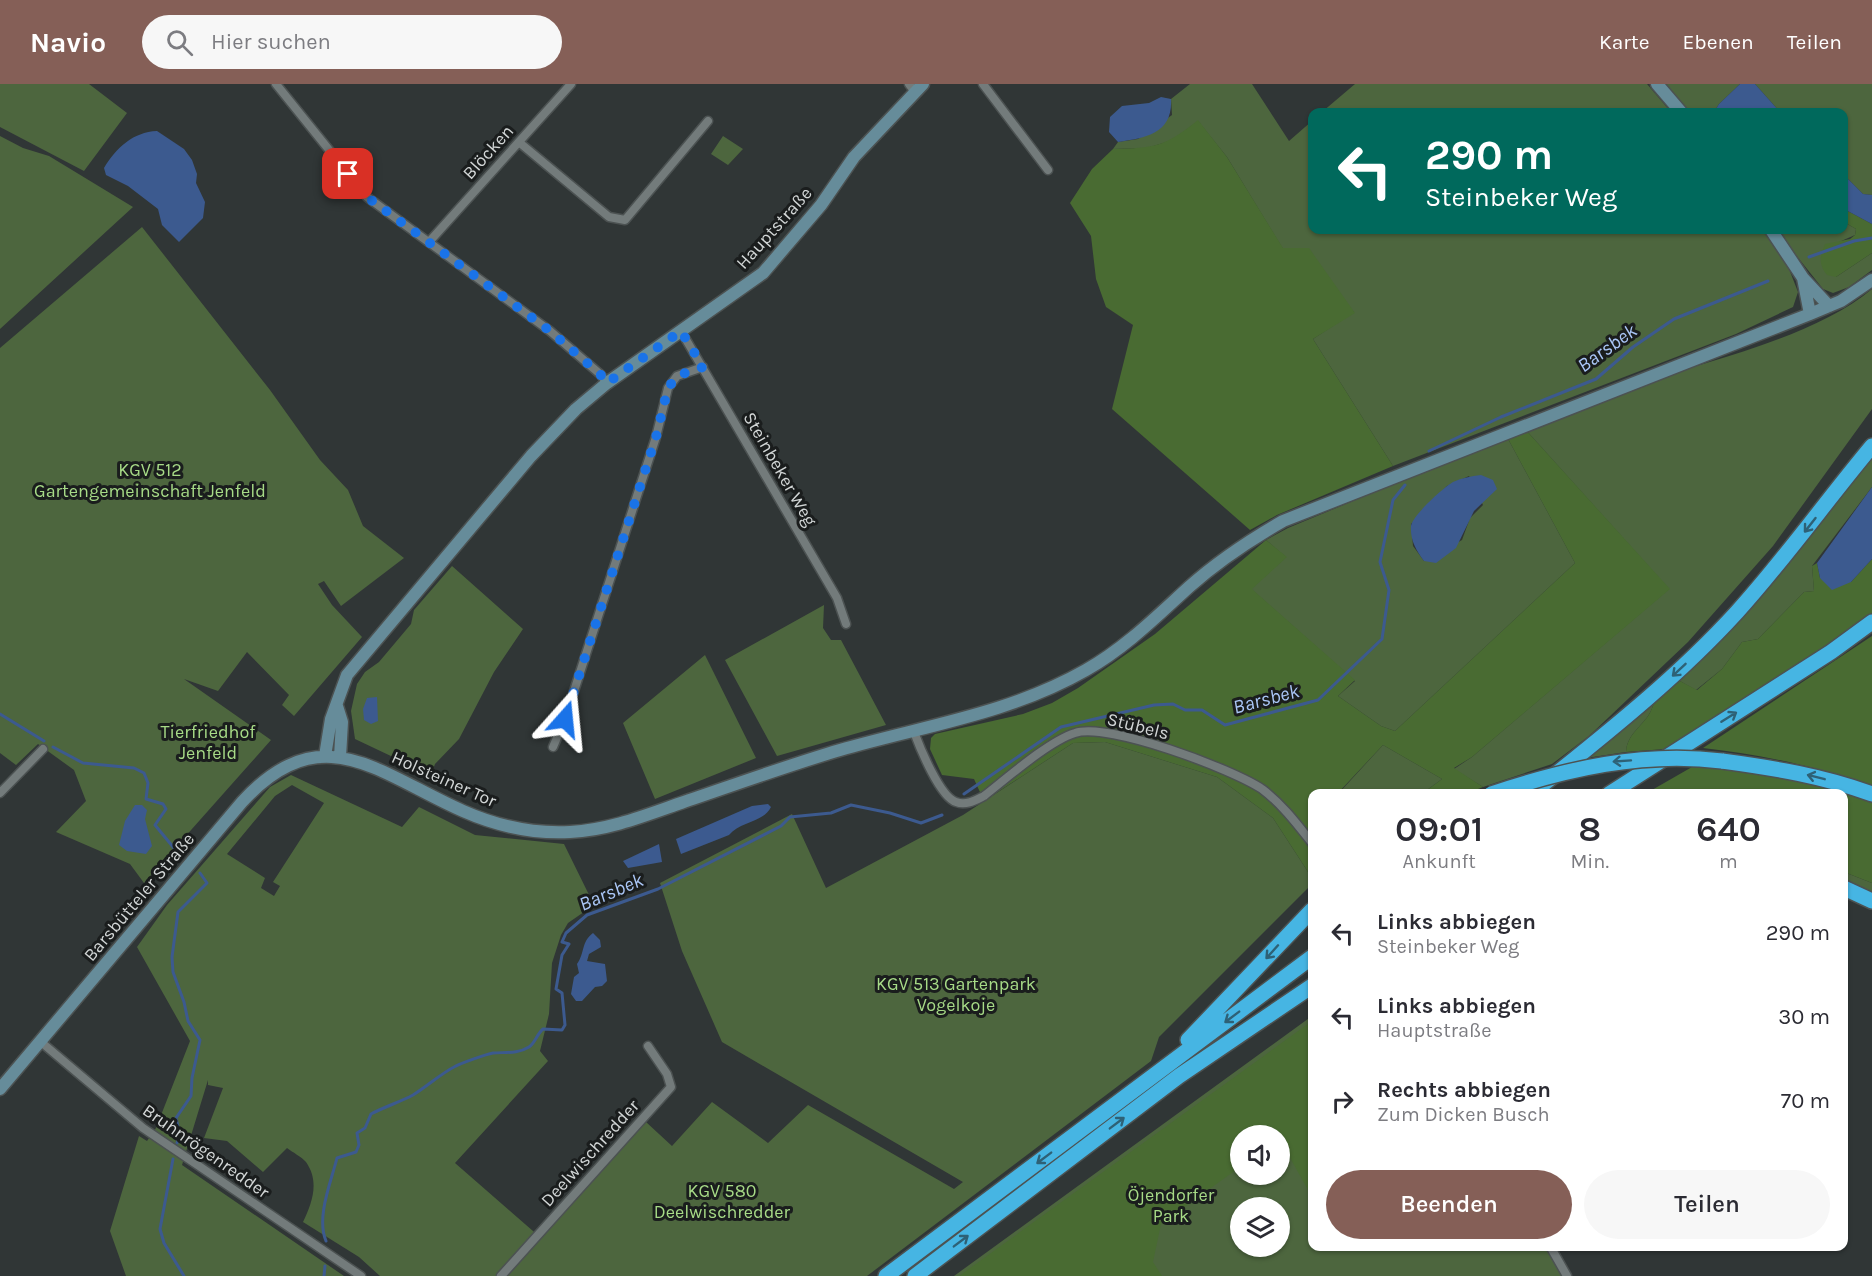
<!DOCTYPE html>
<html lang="de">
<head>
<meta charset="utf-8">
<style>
	body { margin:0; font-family:Karla,sans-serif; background:#f7f7f7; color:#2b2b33; height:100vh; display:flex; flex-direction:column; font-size:22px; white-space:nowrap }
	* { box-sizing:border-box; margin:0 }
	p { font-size:20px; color:#7c7c81 }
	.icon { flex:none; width:33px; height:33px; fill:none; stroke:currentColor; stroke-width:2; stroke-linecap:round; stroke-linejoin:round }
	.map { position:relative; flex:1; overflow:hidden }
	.sheet { position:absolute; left:1308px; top:705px; width:540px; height:462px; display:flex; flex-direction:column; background:#fff; border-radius:12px; box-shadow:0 2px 4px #0004 }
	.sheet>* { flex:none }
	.guide { position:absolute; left:1308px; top:24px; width:540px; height:126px; border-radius:12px; box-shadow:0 2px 4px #0004; background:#00695c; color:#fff; overflow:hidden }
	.fabs { position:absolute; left:1230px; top:1041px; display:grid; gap:12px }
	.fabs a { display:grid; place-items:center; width:60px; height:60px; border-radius:50%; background:#fff; box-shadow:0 2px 4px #0004; font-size:30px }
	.pin { position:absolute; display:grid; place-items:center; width:51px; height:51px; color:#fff; margin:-26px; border-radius:12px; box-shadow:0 3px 9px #0006 }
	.me { position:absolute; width:66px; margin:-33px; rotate:18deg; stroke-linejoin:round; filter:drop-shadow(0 0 4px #0008) }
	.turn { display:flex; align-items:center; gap:21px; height:126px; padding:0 18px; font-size:27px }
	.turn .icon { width:78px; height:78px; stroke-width:2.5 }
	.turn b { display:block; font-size:42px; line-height:51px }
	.eta { display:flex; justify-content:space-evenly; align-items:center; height:102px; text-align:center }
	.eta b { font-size:36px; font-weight:600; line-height:42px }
	.cta { display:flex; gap:12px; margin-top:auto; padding:12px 18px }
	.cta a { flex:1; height:69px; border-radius:36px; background:#855f57; color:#fff; font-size:24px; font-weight:600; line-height:69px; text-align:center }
	.cta a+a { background:#f7f7f7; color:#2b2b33 }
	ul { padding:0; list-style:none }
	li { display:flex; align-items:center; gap:18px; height:84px; padding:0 18px }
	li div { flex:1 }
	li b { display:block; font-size:22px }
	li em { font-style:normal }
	header { display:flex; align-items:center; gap:36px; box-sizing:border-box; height:84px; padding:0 30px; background:#855f57; color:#fff }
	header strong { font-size:28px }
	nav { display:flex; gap:33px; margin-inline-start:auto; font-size:21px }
	.search { width:420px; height:54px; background:#f7f7f7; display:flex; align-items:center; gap:15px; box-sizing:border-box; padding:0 21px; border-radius:33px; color:#7c7c81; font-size:22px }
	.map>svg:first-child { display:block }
	.green { fill:#4d663e; fill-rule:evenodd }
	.forest { fill:#496b32 }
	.water { fill:#3c5a8f }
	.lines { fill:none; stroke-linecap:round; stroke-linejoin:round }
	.stream { stroke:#3c5a8f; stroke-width:3 }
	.street-casing { stroke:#4c5252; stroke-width:11 }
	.secondary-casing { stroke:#4c5252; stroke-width:15 }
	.highway-casing { stroke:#4c5252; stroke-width:18 }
	.street { stroke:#737b7b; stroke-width:8 }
	.secondary { stroke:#668c9a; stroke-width:12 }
	.highway { stroke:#46b5e3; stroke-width:15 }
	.highway-bridge-casing { stroke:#4c5252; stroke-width:18; stroke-linecap:butt }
	.highway-bridge { stroke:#46b5e3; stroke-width:15 }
	.oneway { stroke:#2e6176 }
	.route { stroke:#1a73e8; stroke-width:10; stroke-dasharray:0 18 }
	.labels { text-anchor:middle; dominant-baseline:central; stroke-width:6; stroke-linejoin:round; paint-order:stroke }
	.street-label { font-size:18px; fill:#d2d6d6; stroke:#1a1d1d }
	.park-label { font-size:18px; fill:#a7db87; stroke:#1a1d1d }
	.water-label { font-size:20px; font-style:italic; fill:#aac6f6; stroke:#1a1d1d }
</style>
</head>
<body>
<header>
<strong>Navio</strong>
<div class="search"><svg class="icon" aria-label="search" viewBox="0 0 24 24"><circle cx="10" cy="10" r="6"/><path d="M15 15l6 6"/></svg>Hier suchen</div>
<nav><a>Karte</a><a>Ebenen</a><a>Teilen</a></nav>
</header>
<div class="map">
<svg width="1872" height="1192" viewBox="0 0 1872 1192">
	<rect width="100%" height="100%" fill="#303636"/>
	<!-- green -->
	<path class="green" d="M0 0H89L127 29 84 87 0 43Z
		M1190 0H1252L1289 57 1312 37V146H1764L1784 172 1798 208 1793 223 1736 250 1393 382 1313 255 1354 228 1283 165 1227 73 1198 37 1173 56 1147 64 1113 65 1118 58 1138 55 1172 31 1171 15Z
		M1355 0H1647L1671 28H1322Z
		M1665 0H1740L1719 20 1714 28H1688Z
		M1755 0H1872V111L1863 110 1844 91V28H1780Z
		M0 52 23 64 49 72 133 123 0 245Z
		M723 52 743 65 728 81 711 70Z
		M1844 138 1856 145 1855 151 1839 158 1836 193 1872 169V186L1849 203 1833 209 1823 205 1776 146H1844Z
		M142 143 270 306 320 376 348 406 363 442 404 474 341 522 324 497 318 500 332 521 362 553 294 632 282 621 289 611 247 568 218 607 184 595 271 656 144 799 130 780 56 748 86 717 74 686 38 660 16 681 0 669V264Z
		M1872 205V325L1773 462 1688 558 1589 652 1552 680 1483 703 1454 685 1472 673 1669 505 1525 345C1563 330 1601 313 1640 300 1712 275 1813 254 1872 205Z
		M1507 353 1575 479 1395 647 1381 642 1338 612 1355 597 1251 505 1286 473 1266 456 1288 444ZM1469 392 1483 421 1470 434 1462 456 1424 477 1413 462 1411 440 1447 402Z
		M1872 368V403L1812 482 1814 507 1804 508 1758 555 1742 558 1722 585 1696 606 1678 596Z
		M452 482 523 545 494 588 459 655 435 680 431 691 355 655 351 627 357 600 365 588 379 578 411 540 414 526Z
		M824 521 823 544 831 556H841L886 641 777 672 725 576Z
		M705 571 756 674 655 715 623 639Z
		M1654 617C1651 639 1627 646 1626 668L1586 674Z
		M1105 658 1217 693 1273 734 1312 794V800L1159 953 1151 977 867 1192H380L359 1173 303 1138C312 1119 320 1098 306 1078 302 1073 292 1068 287 1064L263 1088 227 1057 204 1054 223 1004 208 1001V996L182 1081 344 1192H126L110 1147 139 1052 147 1057 156 1044 190 957 137 863 167 821 270 703 291 691 402 743 419 723 475 751 564 760 594 821 568 839 561 851 552 879 549 930 540 967 548 977 455 1079 541 1154 646 1038 672 1062 712 1018 768 1059 808 1021 954 1105 963 1098 722 958 682 867 660 799 792 730 826 804 963 731 1073 659ZM292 701 324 719 273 798 280 802 274 812 261 804 265 794 227 770 275 712Z
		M1383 661 1442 695 1423 709 1338 710Z
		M1844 788 1872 799V810L1844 797Z
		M1312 932V1162L1546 1163 1564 1192H954ZM1240 1052H1280V1090H1240ZM1240 1124H1280V1162H1240Z"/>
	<!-- forest -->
	<path class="forest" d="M1198 36 1227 73 1283 164H1309L1355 229 1313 255 1393 382 1277 431 1250 446 1112 325 1133 241 1106 223 1096 195 1091 152 1070 119 1092 85 1113 65C1154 64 1165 63 1198 36Z
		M1844 125 1872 140V169L1836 193 1827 191C1818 179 1820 173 1825 160L1850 155 1855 151 1856 145 1844 138Z
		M1525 345 1670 505 1472 673 1454 684 1483 703 1468 709H1423L1442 695 1383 661 1338 709 1312 710V794L1273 734 1217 693 1105 658 1073 659 984 717 974 695 942 691 930 665 931 654 935 650 1023 630 1052 619 1078 604 1155 550 1266 456 1287 473 1252 505 1355 596 1338 612 1381 642 1395 647 1575 479 1507 353Z
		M1872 475V529L1827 563 1665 665 1626 668C1627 646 1651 639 1654 617L1678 596 1697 606 1722 585 1742 558 1758 555 1804 508 1814 507 1812 482 1817 479 1820 494 1851 498Z
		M1872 552V702C1817 682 1762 671 1703 664Z
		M1692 683H1707L1799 694 1872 717V799L1844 788V710H1645Z
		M1312 937V1113L1280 1056V1052H1240V1083L1161 1140 1153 1178 1162 1192H959Z"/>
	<!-- water -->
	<path class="water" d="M1740 0H1755L1780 28H1714L1719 20Z
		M1161 13 1171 15C1173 49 1147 54 1118 58L1109 48 1110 33 1122 22 1149 19Z
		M157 47 184 65 192 76 197 90 196 99 205 118 203 134 179 158 162 141 158 125 128 102 106 91 104 84C116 64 133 48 157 47Z
		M1844 91 1863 110 1872 111V140L1844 125Z
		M1481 391 1493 396 1497 405 1474 427 1456 464 1436 479 1424 477C1416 466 1410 456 1411 442 1412 432 1444 403 1453 398 1462 394 1471 392 1481 391Z
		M1872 403V475L1851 498 1832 506 1820 494 1817 479Z
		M377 613 378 637 371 640 364 636 363 625 367 614Z
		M768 720 771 723C763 739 740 737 729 751L681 770 676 755 752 722Z
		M135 721H142L147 726 145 735 152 762 146 770 127 767 119 761 125 737Z
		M659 760 662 778 628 784 623 777Z
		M593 849 600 856 601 863 589 870 587 877 605 880 607 897 602 902 595 903 582 917H576L571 910 574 893 579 889 577 880C585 869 581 858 593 849Z"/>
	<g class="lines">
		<!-- stream -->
		<path class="stream" d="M1809 173 1854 157 1872 154
			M1429 367 1501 333 1596 295 1633 263 1674 235 1768 197
			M0 630 44 657
			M53 663 83 679 134 684 144 689 148 699 146 715 163 720 166 725 155 741 178 769
			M964 710 1061 643 1154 621 1173 620 1185 626H1202L1225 641 1318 616 1382 555 1389 506 1380 478 1393 416 1405 401
			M177 1059 180 1051 176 1034 191 1012 192 994 200 956 188 937 184 918 173 888 172 873 178 828 207 799 200 789
			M173 1075 160 1145 164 1159 184 1192
			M326 1157C316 1133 331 1098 337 1074L356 1068 359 1061 357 1049 365 1044 371 1030C384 1023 400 1018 413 1011 426 1003 442 989 454 983 461 979 487 970 493 969 505 968 518 970 529 963 535 959 537 950 543 945L562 946 565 941 562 909 556 905 562 871 569 860 562 858 566 849 587 831 658 805 781 742 790 733 831 729 851 721 890 729 921 739 942 731
			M324 1192 325 1182"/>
		<defs>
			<path id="street" d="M276 0 367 113 550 247 600 290 607 299
				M909 0 915 8
				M983 0 1048 86
				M520 59 609 133 625 136 708 37
				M429 158 571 0
				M681 247 837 514 846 540
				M914 648C920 664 940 713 956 718 966 722 976 716 984 712 1007 694 1049 657 1075 649 1108 638 1232 685 1262 705 1282 720 1297 740 1312 759
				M553 663 565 635 656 353 668 304 677 292 703 283
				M0 709 43 665
				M41 958 143 1044 361 1192
				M1550 1162 1567 1192
				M501 1192 671 1003 667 990 648 962"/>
			<path id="secondary" d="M1657 0 1681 28
				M1771 146 1803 194 1829 222
				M1803 194 1810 230
				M337 622 342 638 340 673
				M325 672 331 635 347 591 531 372 576 325 607 299 763 189 821 121 854 73 923 0
				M0 1005 242 718C322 631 379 690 463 727 497 742 533 750 570 748 609 746 644 732 681 719 734 701 786 682 840 666 923 642 1009 630 1086 586 1125 564 1156 533 1189 503 1218 477 1250 456 1283 437L1810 230 1841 217 1872 196"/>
			<path id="highway" d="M1722 677C1774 684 1823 692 1872 710
				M1531 710C1602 653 1675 596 1737 528 1785 475 1826 417 1872 362
				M1609 710 1831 568 1872 538
				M1844 804 1872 817
				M1188 956 1312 826
				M886 1192 1312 873
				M915 1192 1179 992 1312 902"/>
		</defs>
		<!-- street casing -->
		<use href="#street" class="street-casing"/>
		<!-- secondary casing -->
		<use href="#secondary" class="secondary-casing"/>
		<!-- highway casing -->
		<use href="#highway" class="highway-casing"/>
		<!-- street -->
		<use href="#street" class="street"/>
		<!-- secondary -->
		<use href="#secondary" class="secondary"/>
		<!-- highway -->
		<use href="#highway" class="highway"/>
		<defs>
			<path id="highway-bridge" d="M1491 710C1566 685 1643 667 1722 677"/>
		</defs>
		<!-- highway-bridge casing -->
		<use href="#highway-bridge" class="highway-bridge-casing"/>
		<!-- highway-bridge -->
		<use href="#highway-bridge" class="highway-bridge"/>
	</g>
	<!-- one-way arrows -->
	<defs><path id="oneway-shaft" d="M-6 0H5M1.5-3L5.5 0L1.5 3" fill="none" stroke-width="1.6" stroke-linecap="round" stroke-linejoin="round" transform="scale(1.5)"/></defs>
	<g class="oneway">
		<use href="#oneway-shaft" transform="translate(1810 441) rotate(128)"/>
		<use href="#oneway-shaft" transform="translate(1679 586) rotate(137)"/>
		<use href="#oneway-shaft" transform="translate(1729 633) rotate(-32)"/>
		<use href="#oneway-shaft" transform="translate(1622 677) rotate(176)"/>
		<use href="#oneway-shaft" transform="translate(1816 693) rotate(-166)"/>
		<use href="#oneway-shaft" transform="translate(1272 868) rotate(132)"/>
		<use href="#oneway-shaft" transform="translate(1232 933) rotate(143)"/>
		<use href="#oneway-shaft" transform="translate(1117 1039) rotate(-37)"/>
		<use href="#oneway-shaft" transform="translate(1044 1074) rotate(143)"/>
		<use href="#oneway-shaft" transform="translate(961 1157) rotate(-37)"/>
	</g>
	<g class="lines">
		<!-- route -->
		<path class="route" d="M348 90 367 113 550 247 600 290 607 299 681 247 703 283 677 292 668 304 656 353 565 635"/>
	</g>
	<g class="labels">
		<!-- street labels -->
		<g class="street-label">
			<text transform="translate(488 68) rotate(-48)">Blöcken</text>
			<text transform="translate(774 144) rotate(-48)">Hauptstraße</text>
			<text transform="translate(780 385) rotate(60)">Steinbeker Weg</text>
			<text transform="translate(1138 642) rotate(14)">Stübels</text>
			<text transform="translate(444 695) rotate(24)">Holsteiner Tor</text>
			<text transform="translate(139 813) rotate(-50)">Barsbütteler Straße</text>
			<text transform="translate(206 1067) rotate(35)">Bruhnrögenredder</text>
			<text transform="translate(590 1069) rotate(-48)">Deelwischredder</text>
		</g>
		<!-- park labels -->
		<g class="park-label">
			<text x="150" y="386">KGV 512<tspan x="150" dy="21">Gartengemeinschaft Jenfeld</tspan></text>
			<text x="208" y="648">Tierfriedhof<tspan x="208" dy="21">Jenfeld</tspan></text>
			<text x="956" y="900">KGV 513 Gartenpark<tspan x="956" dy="21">Vogelkoje</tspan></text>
			<text x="722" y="1107">KGV 580<tspan x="722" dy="21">Deelwischredder</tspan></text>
			<text x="1171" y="1111">Öjendorfer<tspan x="1171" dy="21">Park</tspan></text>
		</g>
		<!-- water labels -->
		<g class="water-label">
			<text transform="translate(1607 264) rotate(-36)">Barsbek</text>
			<text transform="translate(1266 615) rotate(-15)">Barsbek</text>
			<text transform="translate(611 808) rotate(-23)">Barsbek</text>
		</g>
	</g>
</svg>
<div class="fabs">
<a><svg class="icon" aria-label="sound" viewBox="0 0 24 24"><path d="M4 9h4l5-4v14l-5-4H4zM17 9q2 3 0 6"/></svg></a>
<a><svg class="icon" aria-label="layers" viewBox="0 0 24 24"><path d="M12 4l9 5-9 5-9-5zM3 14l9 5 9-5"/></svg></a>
</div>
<div class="pin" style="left:348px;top:90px;background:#d93025"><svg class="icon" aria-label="arrive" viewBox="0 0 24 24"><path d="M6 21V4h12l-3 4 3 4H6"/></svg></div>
<svg class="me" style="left:565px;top:635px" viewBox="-20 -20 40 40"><path d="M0-17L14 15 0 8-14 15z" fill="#1a73e8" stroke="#fff" stroke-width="4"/></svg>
<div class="guide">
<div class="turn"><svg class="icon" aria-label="left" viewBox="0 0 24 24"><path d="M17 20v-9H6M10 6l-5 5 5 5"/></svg><div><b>290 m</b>Steinbeker Weg</div></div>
</div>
<section class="sheet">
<div class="eta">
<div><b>09:01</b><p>Ankunft</p></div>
<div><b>8</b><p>Min.</p></div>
<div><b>640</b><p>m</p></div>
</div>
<ul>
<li><svg class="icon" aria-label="left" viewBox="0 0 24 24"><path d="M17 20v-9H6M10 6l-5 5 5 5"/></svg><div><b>Links abbiegen</b><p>Steinbeker Weg</p></div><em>290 m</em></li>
<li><svg class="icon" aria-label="left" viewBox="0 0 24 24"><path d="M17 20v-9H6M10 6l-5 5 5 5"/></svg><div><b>Links abbiegen</b><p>Hauptstraße</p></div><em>30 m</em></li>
<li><svg class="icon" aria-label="right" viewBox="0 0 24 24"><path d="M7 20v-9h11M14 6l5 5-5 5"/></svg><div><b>Rechts abbiegen</b><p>Zum Dicken Busch</p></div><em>70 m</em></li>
</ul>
<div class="cta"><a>Beenden</a><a>Teilen</a></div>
</section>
</div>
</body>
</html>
